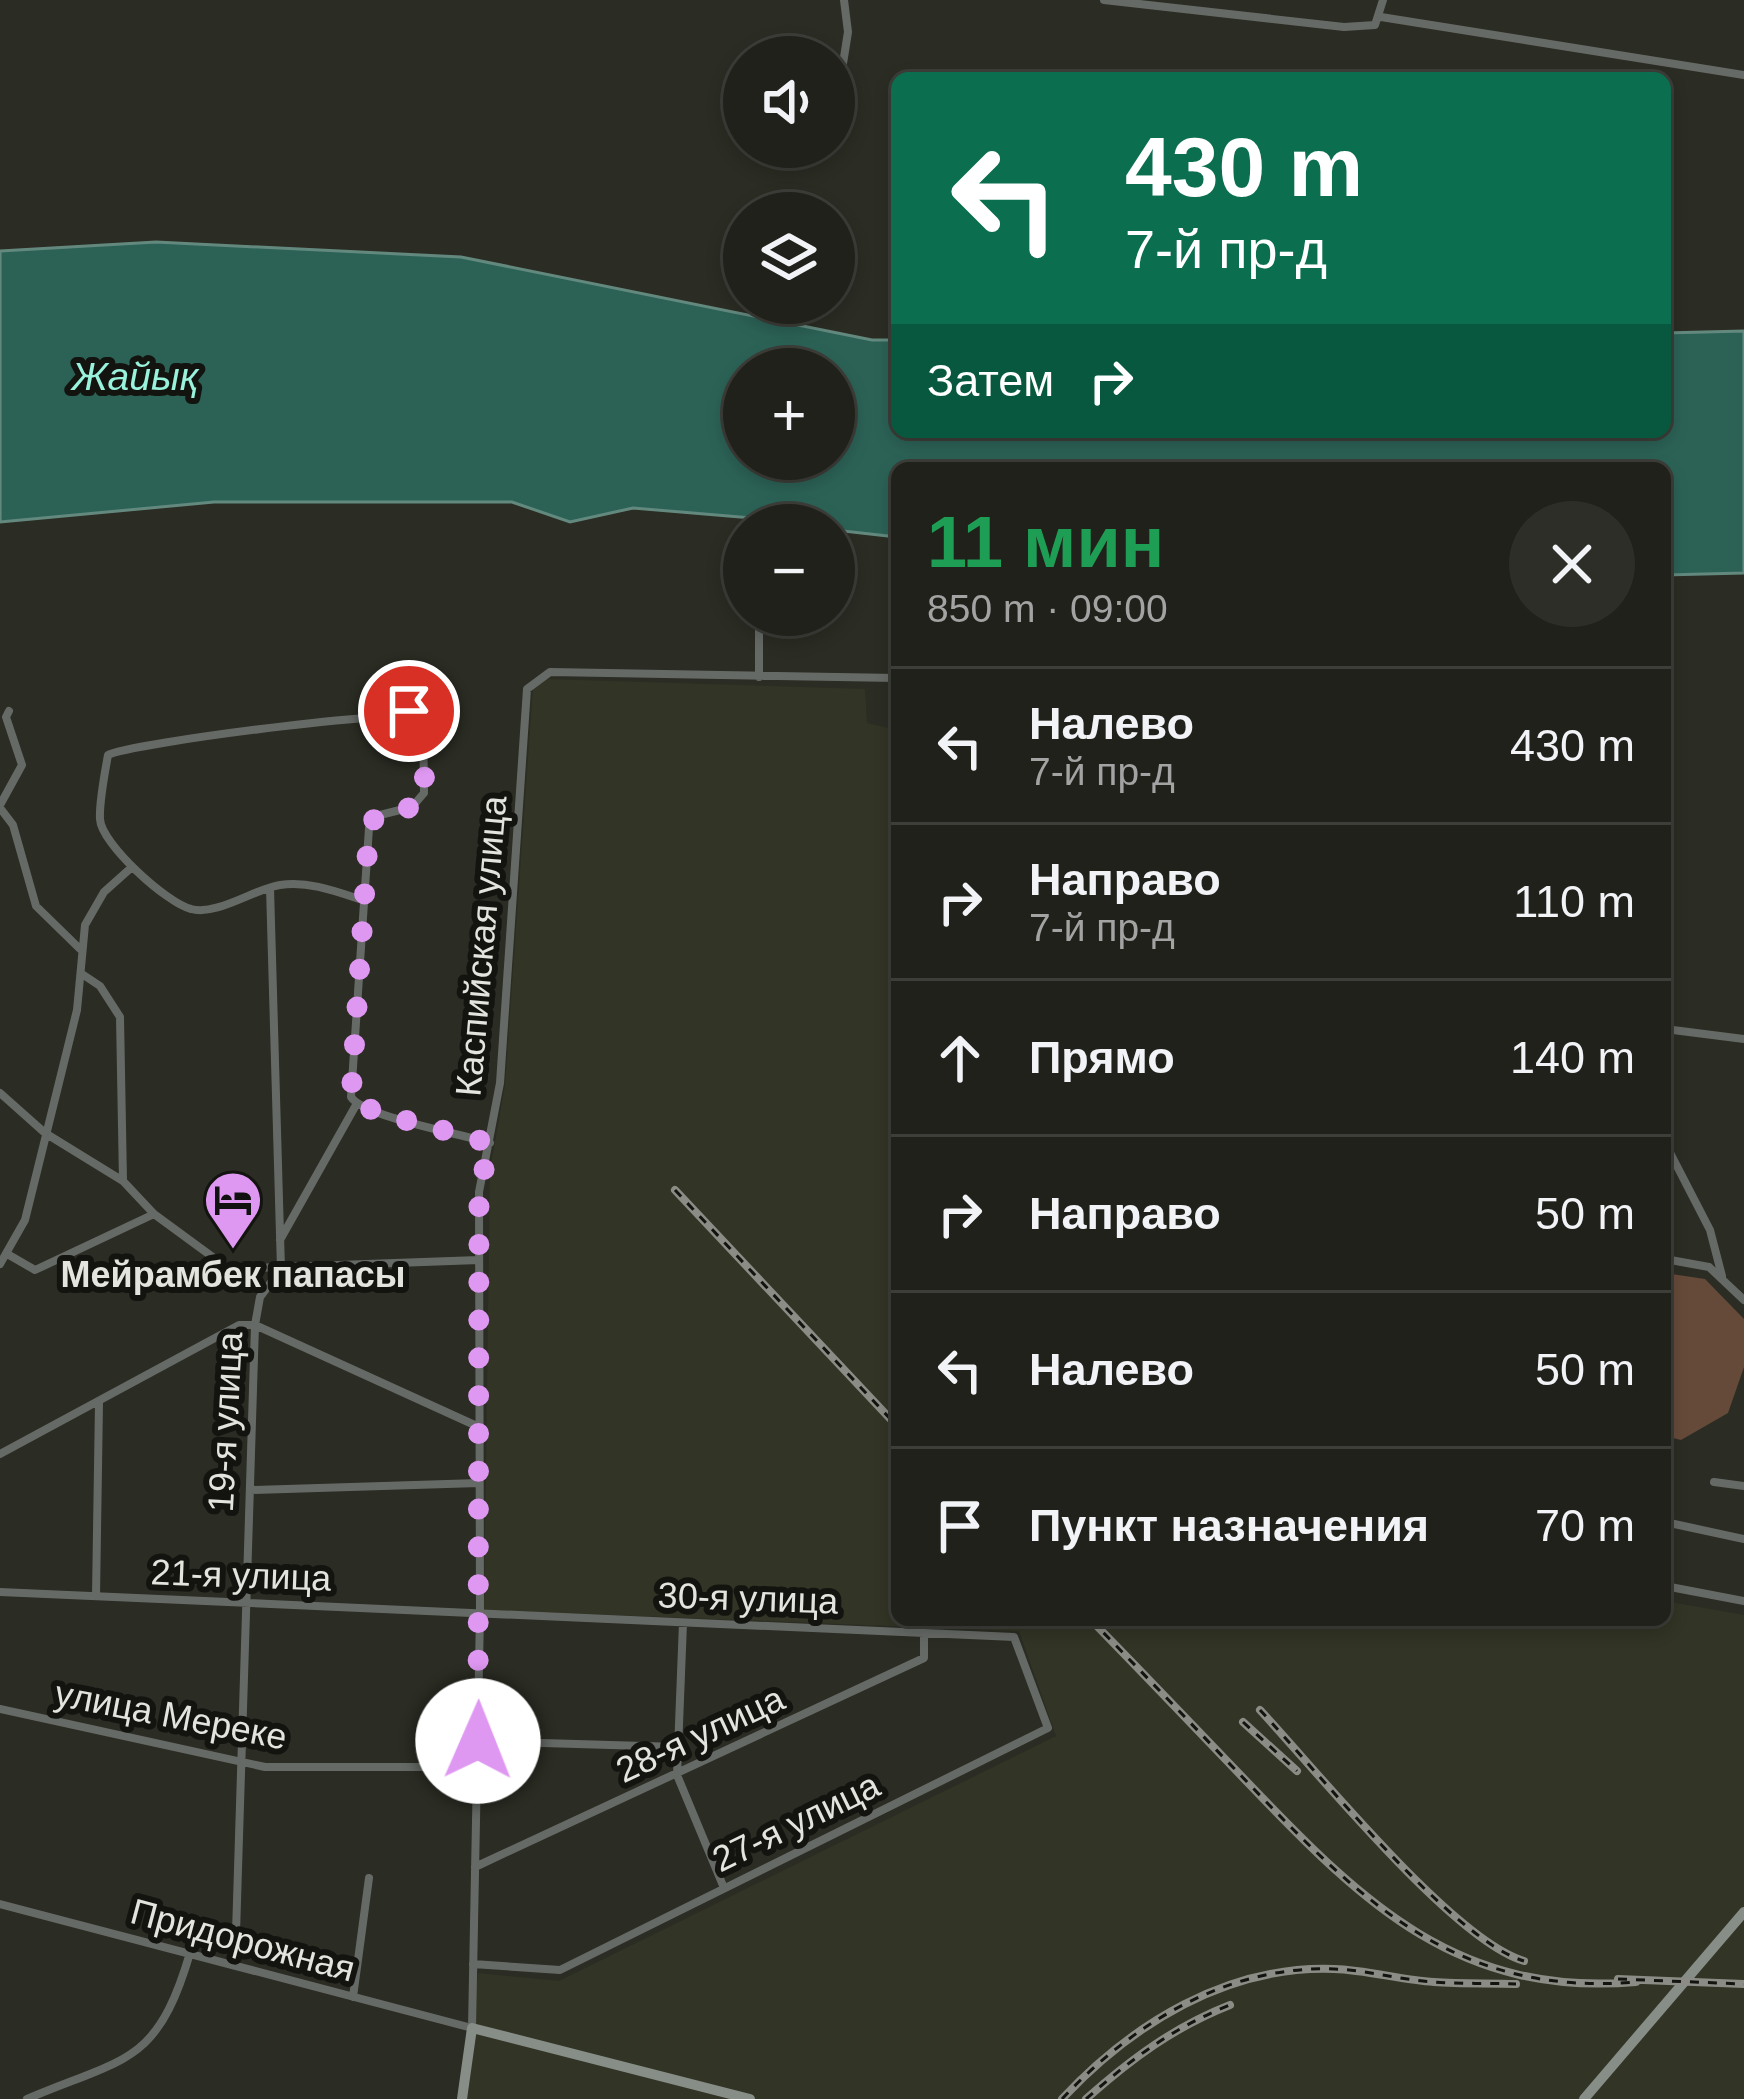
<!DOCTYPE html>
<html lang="ru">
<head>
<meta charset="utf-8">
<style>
	body { margin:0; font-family:Arial,sans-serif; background:#2d2e27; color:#f1f3f6; height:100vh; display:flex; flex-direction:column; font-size:45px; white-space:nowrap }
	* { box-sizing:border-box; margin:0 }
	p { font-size:39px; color:#a2a3a2 }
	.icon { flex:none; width:66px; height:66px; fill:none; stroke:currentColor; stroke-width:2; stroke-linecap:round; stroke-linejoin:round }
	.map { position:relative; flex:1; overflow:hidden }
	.side { position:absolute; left:891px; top:462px; width:780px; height:1164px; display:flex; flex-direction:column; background:#20211a; border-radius:18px; box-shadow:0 6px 18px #0003,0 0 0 3px #3d3e39 }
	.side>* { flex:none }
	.hud { position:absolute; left:891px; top:72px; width:780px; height:366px; border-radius:18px; box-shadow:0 6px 18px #0003,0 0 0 3px #3d3e39; background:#0b6e4f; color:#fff; overflow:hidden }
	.fabs { position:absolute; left:723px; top:36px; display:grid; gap:24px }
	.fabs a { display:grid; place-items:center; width:132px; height:132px; border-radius:50%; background:#20211a; box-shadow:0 6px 18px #0003,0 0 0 3px #3d3e39; font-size:60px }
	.pin { position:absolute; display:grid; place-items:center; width:102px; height:102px; color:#fff; margin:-51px; border:6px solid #fff; border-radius:50%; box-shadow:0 3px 12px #0007 }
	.me { position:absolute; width:132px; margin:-66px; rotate:1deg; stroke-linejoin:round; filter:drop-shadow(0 0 9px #0008) }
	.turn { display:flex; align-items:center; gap:42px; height:252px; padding:0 36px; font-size:54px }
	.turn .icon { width:156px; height:156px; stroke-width:2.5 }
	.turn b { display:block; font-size:84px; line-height:102px }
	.then { display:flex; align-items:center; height:114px; padding:0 36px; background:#0003; gap:24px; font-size:45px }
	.round { display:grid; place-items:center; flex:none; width:126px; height:126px; border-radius:63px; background:#2d2e27 }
	.summary { display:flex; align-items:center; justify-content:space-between; height:204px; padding:0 36px }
	h1 { font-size:72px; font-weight:700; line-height:90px; color:#1e9e55 }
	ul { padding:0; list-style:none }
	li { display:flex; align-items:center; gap:36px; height:156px; padding:0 36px; border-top:3px solid #3d3e39 }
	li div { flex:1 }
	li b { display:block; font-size:45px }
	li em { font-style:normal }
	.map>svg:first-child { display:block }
	.built { fill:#323425 }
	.green { fill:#664a39 }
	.water { fill:#2c6256; stroke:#63897f; stroke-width:3; fill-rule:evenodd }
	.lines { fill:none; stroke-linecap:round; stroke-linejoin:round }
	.street { stroke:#666a66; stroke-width:8 }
	.secondary { stroke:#878d87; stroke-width:10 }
	.rail-casing { stroke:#8b8c85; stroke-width:8 }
	.rail { stroke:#131410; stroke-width:3; stroke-dasharray:9; stroke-linecap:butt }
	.route { stroke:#df98f2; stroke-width:21; stroke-dasharray:0 37.8 }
	.labels { text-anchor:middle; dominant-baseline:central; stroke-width:12; stroke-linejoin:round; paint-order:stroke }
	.street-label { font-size:36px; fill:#e3e4de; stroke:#131410 }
	.poi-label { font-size:36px; font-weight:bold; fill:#e3e4de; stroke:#131410 }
	.water-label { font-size:39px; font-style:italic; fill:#99f2dc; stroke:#131410 }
</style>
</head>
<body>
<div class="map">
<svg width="1744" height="2099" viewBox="0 0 1744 2099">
	<rect width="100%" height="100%" fill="#2b2c23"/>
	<!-- built -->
	<path class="built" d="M545 679 865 689 867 723 897 730V1620H1665V1601L1744 1615V2099H461L478 1973 559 1981 1056 1736 1019 1631 484 1610 490 1170 505 1085 533 686Z"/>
	<!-- green -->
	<path class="green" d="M1665 1273 1705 1279 1744 1319V1367L1728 1413 1681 1440 1665 1436Z"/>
	<!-- water -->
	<path class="water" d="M156 242 461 257 872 340H897V432H1665V333L1744 331V573L1665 575V468H897V537L834 530V525L633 508 570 522 512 502H214L0 522V251ZM744 369H834V459H744Z"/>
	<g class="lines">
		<!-- street -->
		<path class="street" d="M1104 0 1344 27 1375 25 1383 0
			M1381 17 1744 75
			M834 120 848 32 844 0
			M759 677V615
			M0 805 22 765 6 717 9 711
			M0 808 13 825 36 906 80 949
			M362 900C335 891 309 881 280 885 254 889 217 916 191 909 168 904 101 844 100 819 99 802 105 772 108 755 130 743 407 708 423 717L424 793 412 807 376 816 369 828 351 1097C364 1117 462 1134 490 1143
			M82 974 100 986 120 1017 123 1181
			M1665 1029 1744 1039
			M0 1093 45 1133 123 1181 154 1214 229 1269 479 1260
			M1665 1143 1710 1230 1722 1276
			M280 1240 356 1105
			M9 1255 35 1270 154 1214
			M1665 1259 1709 1267 1744 1300
			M0 1264 25 1220 77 1010 85 925 104 892 132 867
			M0 1454 239 1325H255L479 1427
			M1714 1482 1744 1486
			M250 1490 479 1483
			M1665 1522 1744 1539
			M1665 1586 1744 1601
			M0 1592 1014 1637 1048 1728 560 1970 473 1964
			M96 1596 99 1403
			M683 1623 677 1775 724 1888
			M0 1709 265 1767H477
			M478 1741 679 1747
			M475 1867 924 1658V1633
			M0 1904 472 2028 480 1614 479 1192 500 1083 527 689 550 672 897 678
			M235 1965 255 1325 260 1297 281 1269 270 888
			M353 1997 369 1878
			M27 2099C126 2057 157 2065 190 1953"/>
		<!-- secondary -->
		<path class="secondary" d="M462 2099 472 2028 750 2099
			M1584 2099 1744 1912"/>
		<defs>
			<path id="rail" d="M675 1190 897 1426
				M1091 1620C1145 1675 1198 1731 1251 1786 1364 1904 1459 1997 1636 1982
				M1260 1710C1317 1771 1453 1940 1524 1961
				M1243 1722 1297 1771
				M1618 1979 1744 1984
				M1062 2099C1132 2024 1227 1965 1334 1969 1367 1970 1401 1980 1434 1982 1461 1984 1489 1983 1516 1984
				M1086 2099C1131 2059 1174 2027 1230 2005"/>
		</defs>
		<!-- rail casing -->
		<use href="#rail" class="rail-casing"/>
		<!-- rail -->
		<use href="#rail" class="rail"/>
	</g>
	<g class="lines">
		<!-- route -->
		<path class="route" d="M409 711 426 722 424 793 412 807 376 816 369 828 351 1097 375 1112 490 1143 479 1192 478 1741"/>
	</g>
	<!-- icons -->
	<defs>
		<symbol id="hotel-pin" viewBox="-11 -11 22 30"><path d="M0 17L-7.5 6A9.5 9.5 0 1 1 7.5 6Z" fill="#df98f2" stroke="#131410"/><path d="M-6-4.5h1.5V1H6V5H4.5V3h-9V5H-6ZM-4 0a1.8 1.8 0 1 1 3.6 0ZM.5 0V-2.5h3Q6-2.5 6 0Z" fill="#111"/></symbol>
	</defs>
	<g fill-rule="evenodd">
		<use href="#hotel-pin" x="200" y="1167" width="66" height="90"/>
	</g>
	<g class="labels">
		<!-- street labels -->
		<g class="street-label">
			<text transform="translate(481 946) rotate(-85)">Каспийская улица</text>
			<text transform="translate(225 1422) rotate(-87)">19-я улица</text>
			<text transform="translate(241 1575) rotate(2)">21-я улица</text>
			<text transform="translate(748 1598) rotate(2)">30-я улица</text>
			<text transform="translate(171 1715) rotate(11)">улица Мереке</text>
			<text transform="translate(700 1734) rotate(-25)">28-я улица</text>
			<text transform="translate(796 1822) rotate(-26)">27-я улица</text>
			<text transform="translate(243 1940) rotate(15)">Придорожная</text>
		</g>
		<!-- poi labels -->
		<g class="poi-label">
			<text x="233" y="1274">Мейрамбек папасы</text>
		</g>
		<!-- water labels -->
		<g class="water-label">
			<text x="135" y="376">Жайық</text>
		</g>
	</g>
</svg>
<div class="fabs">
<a><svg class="icon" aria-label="sound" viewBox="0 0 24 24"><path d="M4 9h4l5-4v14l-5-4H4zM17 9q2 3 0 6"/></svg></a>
<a><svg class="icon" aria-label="layers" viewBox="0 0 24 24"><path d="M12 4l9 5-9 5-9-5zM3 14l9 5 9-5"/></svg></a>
<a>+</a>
<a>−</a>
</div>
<div class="pin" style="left:409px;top:711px;background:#d93025"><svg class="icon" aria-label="arrive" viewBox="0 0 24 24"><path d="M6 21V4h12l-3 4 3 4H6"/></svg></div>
<svg class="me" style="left:478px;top:1741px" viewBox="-20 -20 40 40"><circle r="19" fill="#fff"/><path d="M0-13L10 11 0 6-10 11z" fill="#df98f2"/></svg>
<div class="hud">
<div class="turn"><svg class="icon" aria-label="left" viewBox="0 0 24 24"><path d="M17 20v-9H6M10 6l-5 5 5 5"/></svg><div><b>430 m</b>7-й пр-д</div></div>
<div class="then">Затем<svg class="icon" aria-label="right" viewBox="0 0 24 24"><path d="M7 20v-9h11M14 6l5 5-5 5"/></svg></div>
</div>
<section class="side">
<div class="summary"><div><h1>11 мин</h1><p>850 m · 09:00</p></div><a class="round"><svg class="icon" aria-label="close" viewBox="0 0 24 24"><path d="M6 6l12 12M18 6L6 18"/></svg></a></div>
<ul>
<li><svg class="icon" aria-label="left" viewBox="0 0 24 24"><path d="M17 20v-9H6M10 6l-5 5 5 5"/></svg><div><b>Налево</b><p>7-й пр-д</p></div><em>430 m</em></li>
<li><svg class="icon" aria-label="right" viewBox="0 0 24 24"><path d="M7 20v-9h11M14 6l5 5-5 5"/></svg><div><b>Направо</b><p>7-й пр-д</p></div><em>110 m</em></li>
<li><svg class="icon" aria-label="ahead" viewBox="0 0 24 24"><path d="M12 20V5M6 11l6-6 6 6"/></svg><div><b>Прямо</b></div><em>140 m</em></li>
<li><svg class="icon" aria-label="right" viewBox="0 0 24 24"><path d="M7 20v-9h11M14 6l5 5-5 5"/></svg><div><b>Направо</b></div><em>50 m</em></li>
<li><svg class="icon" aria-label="left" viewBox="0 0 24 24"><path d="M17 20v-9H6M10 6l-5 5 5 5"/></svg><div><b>Налево</b></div><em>50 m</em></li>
<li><svg class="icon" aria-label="arrive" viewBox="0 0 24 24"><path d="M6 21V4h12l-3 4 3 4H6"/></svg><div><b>Пункт назначения</b></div><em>70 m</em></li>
</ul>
</section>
</div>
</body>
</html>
